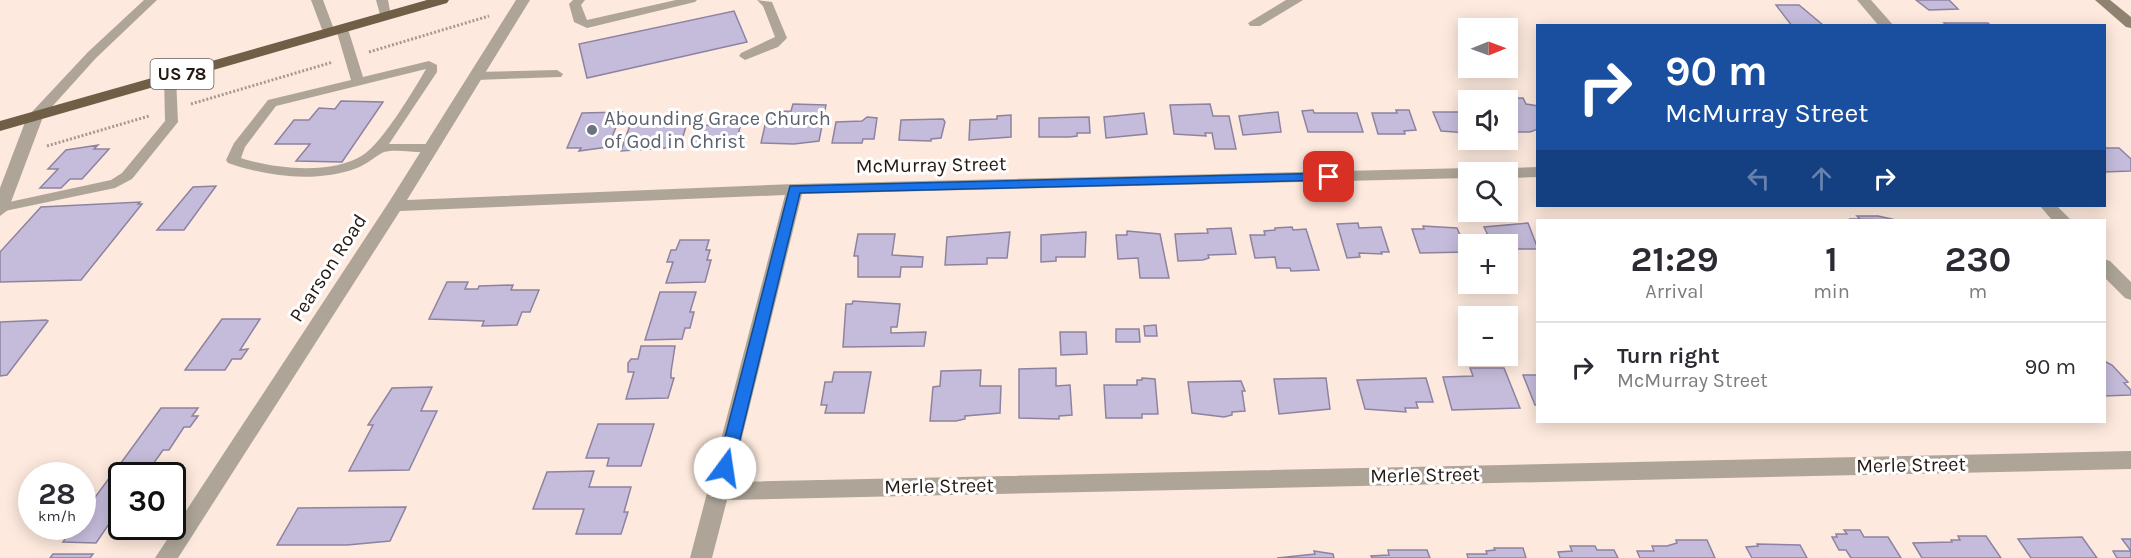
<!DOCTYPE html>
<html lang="en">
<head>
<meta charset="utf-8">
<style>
	body { margin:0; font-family:Karla,sans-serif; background:#f7f7f7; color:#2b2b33; height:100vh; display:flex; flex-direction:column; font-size:22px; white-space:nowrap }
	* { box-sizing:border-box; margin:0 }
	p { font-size:20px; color:#7c7c81 }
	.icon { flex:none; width:33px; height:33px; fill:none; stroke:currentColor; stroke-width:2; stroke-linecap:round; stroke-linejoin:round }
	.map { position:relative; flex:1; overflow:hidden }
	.sheet { position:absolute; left:1536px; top:219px; width:570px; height:204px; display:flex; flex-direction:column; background:#fff; border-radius:0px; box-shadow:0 3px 15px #0003 }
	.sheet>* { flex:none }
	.banner { position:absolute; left:1536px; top:24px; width:570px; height:183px; border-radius:0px; box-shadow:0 3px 15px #0003; background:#1a4fa0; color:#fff; overflow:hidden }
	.needle { width:39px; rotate:89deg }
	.buttons { position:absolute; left:1458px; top:18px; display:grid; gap:12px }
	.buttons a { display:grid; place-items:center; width:60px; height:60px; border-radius:0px; background:#fff; box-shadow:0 3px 15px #0003; font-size:30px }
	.speed { position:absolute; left:18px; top:462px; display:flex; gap:12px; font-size:30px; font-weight:700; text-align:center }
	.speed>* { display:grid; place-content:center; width:78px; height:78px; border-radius:50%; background:#fff; box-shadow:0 3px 15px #0003; line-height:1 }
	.speed small { font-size:15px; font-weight:400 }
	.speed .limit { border:3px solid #111; border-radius:9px; background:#fff; color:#111 }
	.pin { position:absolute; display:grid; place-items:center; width:51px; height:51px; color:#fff; margin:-26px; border-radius:12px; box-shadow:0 3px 9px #0006 }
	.me { position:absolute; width:66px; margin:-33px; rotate:14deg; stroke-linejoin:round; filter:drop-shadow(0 0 4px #0008) }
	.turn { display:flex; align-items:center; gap:21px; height:126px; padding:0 30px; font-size:27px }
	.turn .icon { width:78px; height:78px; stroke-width:2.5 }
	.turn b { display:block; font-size:42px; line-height:51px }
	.lanes { display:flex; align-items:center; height:57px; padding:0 30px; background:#0003; justify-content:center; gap:30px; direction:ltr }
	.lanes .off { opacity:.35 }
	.eta { display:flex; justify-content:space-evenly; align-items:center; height:102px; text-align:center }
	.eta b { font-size:36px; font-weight:700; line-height:42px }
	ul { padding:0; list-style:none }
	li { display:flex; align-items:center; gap:18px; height:90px; padding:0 30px; border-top:2px solid #e1e1e2 }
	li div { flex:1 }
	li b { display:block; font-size:22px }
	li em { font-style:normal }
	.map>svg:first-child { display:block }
	.building { fill:#c5bcdb; stroke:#8d83a1; stroke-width:1.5 }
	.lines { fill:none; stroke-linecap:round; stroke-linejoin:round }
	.path { stroke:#a9988e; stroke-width:3; stroke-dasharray:2 2; stroke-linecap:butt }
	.service { fill:#aea598; fill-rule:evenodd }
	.minor { fill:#aea598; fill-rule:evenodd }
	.secondary { fill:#8f8270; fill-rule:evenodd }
	.trunk { fill:#705e46; fill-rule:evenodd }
	.route { fill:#1a73e8; stroke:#114b97; stroke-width:1.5 }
	.worship-dot { fill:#6b7280; stroke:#fff; stroke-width:2 }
	.labels { text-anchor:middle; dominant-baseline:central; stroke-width:6; stroke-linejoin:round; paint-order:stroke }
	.shield { fill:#fff; stroke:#665e59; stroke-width:1.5 }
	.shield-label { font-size:18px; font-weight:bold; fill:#251912 }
	.worship-label { font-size:20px; fill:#5b616d; stroke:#fff; text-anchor:start }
	.street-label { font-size:20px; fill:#251912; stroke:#fff }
</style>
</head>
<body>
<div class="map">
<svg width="2131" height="558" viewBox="0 0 2131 558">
	<rect width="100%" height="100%" fill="#fde9dd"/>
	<!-- building -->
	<path class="building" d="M1916 0H1949L1958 9 1929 10Z
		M1776 5H1799L1823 25 1792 26Z
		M734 11 747 42 587 78 579 44Z
		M1944 23H1988L1991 26H1947Z
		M1523 98 1526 104 1538 106V129L1530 132H1510L1508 100 1494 99Z
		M341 101 383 102 342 162 296 161 310 144H275L294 120H309L319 108 335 109Z
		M793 104 826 105 819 141 794 144 761 143 768 112 791 111Z
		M1210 104 1213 116H1229L1236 149H1215L1212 133H1205L1206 136 1174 134 1170 105Z
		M1313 110 1314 113H1357L1363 132H1308L1302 111Z
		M1396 110H1409L1416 130 1404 131 1405 134H1378L1372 113H1397Z
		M622 112 608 147 579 151 581 148H567L582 113Z
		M1278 112 1281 132 1243 135 1239 116Z
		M1433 112H1468V133L1441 131Z
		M1144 113 1147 134 1106 138 1104 117Z
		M1011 115V137L969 140 970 120 997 119V116Z
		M867 117 877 118 874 139H863L862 143H832L836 122 862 121Z
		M1089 117 1090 133H1077V136L1069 137H1039V118Z
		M727 119H742L736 143 693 146 699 125 725 126Z
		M943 119 945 122 941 138 931 139V141L899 140 901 120Z
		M663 124V126H686L680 147 621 151 630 125Z
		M98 145 94 149H109L82 179H70L61 188H40L58 169H48L66 150Z
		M2104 148H2119L2131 159V171L2104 172Z
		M216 186 184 230H157L193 187Z
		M140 202 138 204H142L81 280 0 282V252L41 207Z
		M1857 216H1878L1896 220 1849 219H1860Z
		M1358 223 1359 228 1381 227 1389 252H1381L1382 254 1359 253 1360 257 1347 258 1337 224Z
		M1528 223 1538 249H1511L1513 254H1508V244H1492L1484 227Z
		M1423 226 1457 228 1467 252 1420 253 1412 229H1424Z
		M1292 227 1293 230 1306 229 1319 270 1291 271 1290 268H1277L1275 257 1255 258 1250 235H1265L1264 231 1275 230V228Z
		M1231 228 1236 254 1208 255 1209 258 1203 260 1178 261 1175 234 1208 233 1207 229Z
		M1127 231 1160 234 1169 278H1140L1138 258 1118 259 1116 235H1127Z
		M1010 232 1007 258H987V264L945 265 947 237Z
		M1086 232 1085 257H1056V261L1041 262V235Z
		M858 234H895L892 255 923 257 922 267H901L900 277H858V256H854Z
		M680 240H709L706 250H710L707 260H711L705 282 666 283 673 262H667L671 250H676Z
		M447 282H468L465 289H478L479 286 513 285 511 290H539L530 312H522L517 325 482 326 484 321 429 319Z
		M660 292H696L690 312H694L690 328H685L682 339 645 340Z
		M853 301 900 304 897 327H891V333L926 332 924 346 843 347 846 304H852Z
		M222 319H260L240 350 248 349 241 359H232L225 370H185Z
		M46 320 48 321 7 375 0 376V322Z
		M1156 325 1157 336H1145L1144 326Z
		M1116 329H1139L1140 342H1116Z
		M1060 332H1086L1087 354 1061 355Z
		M641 346H675L671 372V378H674L668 398 626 399 634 372H628V363L631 359H638Z
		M2104 361 2112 365 2128 382 2124 383 2131 390V395L2104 396Z
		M1056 368V386L1070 385 1072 415 1059 416V419L1019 418V369Z
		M1470 368H1504L1520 408 1452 410 1443 377 1473 376Z
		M981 370 980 386H1001L1000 413 965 416V419L956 421H930L933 387 940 386 941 371Z
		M834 372H871L864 413H825L827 405H821L825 382H832Z
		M1523 375H1538V405H1535Z
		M1142 378 1155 379 1158 414H1142V418H1106L1104 385H1137V380H1142Z
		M1326 378 1330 409 1279 414 1274 379Z
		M1426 378 1433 402H1416L1418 408H1405L1406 412 1365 409 1357 380Z
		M1241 381 1245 391H1242L1245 411 1232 412V415L1224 417 1192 413 1188 382Z
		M432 387 421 411H437L409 470 349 471 373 425H368L392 388Z
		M161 408H198L192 416H198L190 427H184L169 450H163L151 467H118Z
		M598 424H654L641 466H607L609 458H586Z
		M594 471 589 487H631L624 512H628L621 534H576L584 509H533L547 472Z
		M110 477H122V517L117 524H109L96 543 63 542 74 526H82V515Z
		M406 507 390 541 347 545H277L298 508Z
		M1844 530H1860L1864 537H1888L1901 558H1851L1846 550H1839L1832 537H1837L1836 534H1847Z
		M1958 536H1986L2001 558H1922L1913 543 1952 542 1951 540H1960Z
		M2082 537 2097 558H2031L2018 539Z
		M2122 539H2131V558H2117L2113 551H2131Z
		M1676 540H1707L1715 558H1640L1637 551H1654L1652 546H1667L1677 543Z
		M1757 544 1800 545 1807 558H1752L1746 547 1758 546Z
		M1570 546H1595L1597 550H1614L1618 558H1560L1558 552 1572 551Z
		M1494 548H1523L1526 558H1468L1467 554H1487L1486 551 1495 550Z
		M1388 550H1427L1430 558H1372L1371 556 1389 555Z
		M1314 551 1333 554 1334 558H1277L1315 554Z
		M53 554H93L90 558H50Z"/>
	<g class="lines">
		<!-- path -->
		<path class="path" d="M369 52 489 16
			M191 104 333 62
			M47 146 149 116"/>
		<!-- service -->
		<path class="service" d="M144 0H157L96 58 40 120H30L29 117 30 114 88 52Z
			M311 0H323L335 32 333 35H325L323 32Z
			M376 0H388L391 16 389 18H381Z
			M573 0H585L581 5 587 20 676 0H697L695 2 587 28 574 22 569 4Z
			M757 0 772 2 787 38 778 47 745 60 739 56 741 53 775 37 763 6Z
			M342 25 348 29 363 77 429 61 437 65V72L389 144H431L438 148 436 151C419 155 400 148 384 152 378 154 366 165 357 168 317 183 268 177 228 163L226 160 234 143 268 100 351 80 336 29ZM426 69C414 90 382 143 363 155 333 175 273 169 241 158L245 147 276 106Z
			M557 70 563 74 561 77 476 80 470 76 476 72Z
			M170 74 176 78 178 122 132 179 115 188 0 212V204L111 180 122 173 165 121 164 78Z"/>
		<!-- minor -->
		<path class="minor" d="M516 0H530L407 200 795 184 1468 168 1476 172H1468V178L802 194 731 482 2131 451V469L727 500 712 558H690L785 195 400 211 178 558H155L389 202Z
			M1286 0H1303L1260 26H1250L1248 23Z
			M1857 0H1871L1894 26H1879Z
			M35 112 43 117 8 210 0 216V188L27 117Z
			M1538 167V177L1508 178V172H1500L1508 168Z
			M2040 206H2057L2071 220H2052Z
			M2104 259 2110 261 2131 282V300L2125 298 2104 277Z"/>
		<!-- secondary -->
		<path class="secondary" d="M2095 0H2110L2131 17V28L2126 27Z"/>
		<!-- trunk -->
		<path class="trunk" d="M427 0H449L447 3 0 131V121Z"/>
	</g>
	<!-- route -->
	<path class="route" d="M1329 173 1335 177 1334 180 800 193 733 468 725 474 717 468 790 186Z"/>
	<!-- markers -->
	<circle class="worship-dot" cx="592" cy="130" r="6"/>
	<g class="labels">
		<!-- shield labels -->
		<rect class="shield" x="150.5" y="59" width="63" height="30" rx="4.5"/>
		<g class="shield-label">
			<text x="182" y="74">US 78</text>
		</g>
		<!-- worship labels -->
		<g class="worship-label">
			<text x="604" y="118">Abounding Grace Church<tspan x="604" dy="23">of God in Christ</tspan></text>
		</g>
		<!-- street labels -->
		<g class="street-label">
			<text transform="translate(931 165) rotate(-1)">McMurray Street</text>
			<text transform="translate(328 268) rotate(-57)">Pearson Road</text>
			<text transform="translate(1911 465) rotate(-1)">Merle Street</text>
			<text transform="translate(1425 475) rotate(-1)">Merle Street</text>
			<text transform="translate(939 486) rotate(-1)">Merle Street</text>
		</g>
	</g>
</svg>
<div class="buttons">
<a><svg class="needle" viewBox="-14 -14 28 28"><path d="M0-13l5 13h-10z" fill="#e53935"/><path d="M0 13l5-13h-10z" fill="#7c7c81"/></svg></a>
<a><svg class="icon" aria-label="sound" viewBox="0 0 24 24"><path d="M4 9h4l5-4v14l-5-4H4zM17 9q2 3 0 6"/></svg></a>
<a><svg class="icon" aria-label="search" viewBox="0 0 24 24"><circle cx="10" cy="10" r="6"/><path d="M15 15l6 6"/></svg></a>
<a>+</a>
<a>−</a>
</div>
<div class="speed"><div>28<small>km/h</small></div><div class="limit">30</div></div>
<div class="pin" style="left:1329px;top:177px;background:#d93025"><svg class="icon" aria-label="arrive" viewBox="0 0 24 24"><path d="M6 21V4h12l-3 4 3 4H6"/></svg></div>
<svg class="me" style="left:725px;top:468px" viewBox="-20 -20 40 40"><circle r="19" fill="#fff"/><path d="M0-13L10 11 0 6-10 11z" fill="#1a73e8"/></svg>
<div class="banner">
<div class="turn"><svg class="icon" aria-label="right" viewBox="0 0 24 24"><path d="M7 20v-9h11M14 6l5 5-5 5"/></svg><div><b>90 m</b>McMurray Street</div></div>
<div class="lanes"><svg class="icon off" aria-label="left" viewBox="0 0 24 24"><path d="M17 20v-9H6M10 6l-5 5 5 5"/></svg><svg class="icon off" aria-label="ahead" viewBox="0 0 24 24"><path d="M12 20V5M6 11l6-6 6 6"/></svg><svg class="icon" aria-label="right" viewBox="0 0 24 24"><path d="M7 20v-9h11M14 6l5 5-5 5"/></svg></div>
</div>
<section class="sheet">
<div class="eta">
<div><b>21:29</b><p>Arrival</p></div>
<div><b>1</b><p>min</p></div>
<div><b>230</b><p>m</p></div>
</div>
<ul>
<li><svg class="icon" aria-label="right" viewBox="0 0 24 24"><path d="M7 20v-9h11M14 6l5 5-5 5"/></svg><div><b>Turn right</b><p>McMurray Street</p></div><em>90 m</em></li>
</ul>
</section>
</div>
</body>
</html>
